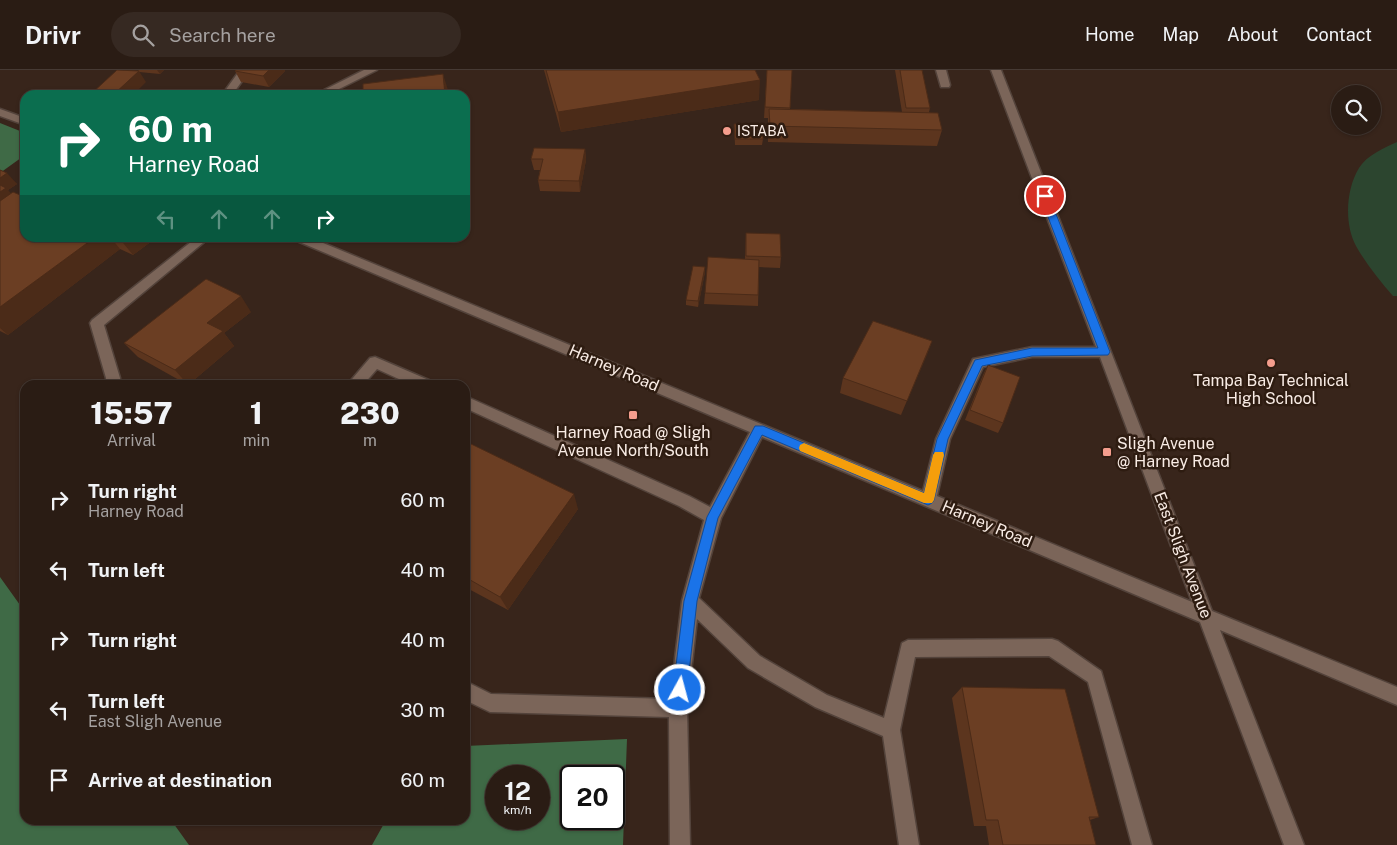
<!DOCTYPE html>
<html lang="en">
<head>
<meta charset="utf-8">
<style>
	body { margin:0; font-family:"Public Sans",sans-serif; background:#362922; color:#f1f3f6; height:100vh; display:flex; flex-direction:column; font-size:19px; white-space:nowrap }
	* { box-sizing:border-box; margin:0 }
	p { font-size:16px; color:#a5a1a0 }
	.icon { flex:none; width:28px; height:28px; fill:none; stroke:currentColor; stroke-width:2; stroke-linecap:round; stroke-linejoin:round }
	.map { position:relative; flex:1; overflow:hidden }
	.drawer { position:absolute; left:20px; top:310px; width:450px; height:445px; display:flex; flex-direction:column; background:#2a1c14; border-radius:15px; box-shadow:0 1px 4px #0004,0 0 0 1px #463a34 }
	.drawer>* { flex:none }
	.top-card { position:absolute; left:20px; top:20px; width:450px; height:152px; border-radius:15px; box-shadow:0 1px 4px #0004,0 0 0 1px #463a34; background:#0b6e4f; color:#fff; overflow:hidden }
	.fabs { position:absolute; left:1331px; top:15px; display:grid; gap:10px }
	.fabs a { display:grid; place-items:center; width:50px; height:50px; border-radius:50%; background:#2a1c14; box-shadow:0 1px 4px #0004,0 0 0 1px #463a34; font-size:25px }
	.speed { position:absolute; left:485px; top:695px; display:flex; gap:10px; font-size:25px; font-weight:700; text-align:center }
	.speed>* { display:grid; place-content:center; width:65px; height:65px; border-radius:50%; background:#2a1c14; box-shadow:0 1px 4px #0004,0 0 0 1px #463a34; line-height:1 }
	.speed small { font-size:12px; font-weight:400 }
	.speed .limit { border:2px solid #111; border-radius:8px; background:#fff; color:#111 }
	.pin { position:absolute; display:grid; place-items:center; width:42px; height:42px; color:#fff; margin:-21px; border:2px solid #fff; border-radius:50%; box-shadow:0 1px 5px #0007 }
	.me { position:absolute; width:55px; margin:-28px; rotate:7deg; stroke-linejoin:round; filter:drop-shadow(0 0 4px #0008) }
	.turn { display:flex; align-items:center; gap:18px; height:105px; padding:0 25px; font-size:22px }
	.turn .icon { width:65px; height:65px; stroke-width:2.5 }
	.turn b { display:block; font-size:35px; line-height:42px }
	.lanes { display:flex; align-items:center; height:48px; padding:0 25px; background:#0003; justify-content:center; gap:25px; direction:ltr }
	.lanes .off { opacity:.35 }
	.eta { display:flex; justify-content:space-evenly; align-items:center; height:85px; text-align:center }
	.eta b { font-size:30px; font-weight:800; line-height:35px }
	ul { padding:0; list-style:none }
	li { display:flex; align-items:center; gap:15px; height:70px; padding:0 25px }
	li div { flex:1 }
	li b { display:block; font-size:19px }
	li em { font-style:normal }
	header { display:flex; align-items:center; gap:30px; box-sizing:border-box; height:70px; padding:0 25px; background:#2a1c14; border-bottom:1px solid #463a34 }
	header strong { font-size:24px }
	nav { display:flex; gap:28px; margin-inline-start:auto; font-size:18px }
	.search { width:350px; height:45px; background:#362922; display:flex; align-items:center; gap:12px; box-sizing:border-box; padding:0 18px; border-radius:28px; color:#a5a1a0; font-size:19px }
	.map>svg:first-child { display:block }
	.green { fill:#2c452f }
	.forest { fill:#3f6a46; fill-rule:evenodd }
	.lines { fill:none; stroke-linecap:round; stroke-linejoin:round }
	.minor-casing { stroke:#53433b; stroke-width:3 }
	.minor { fill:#7b6559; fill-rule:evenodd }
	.wall { fill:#5c351e }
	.shaded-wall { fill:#4b2b18 }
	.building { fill:#6b3e23; stroke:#4b2b18 }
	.route { fill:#1a73e8; stroke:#114b97 }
	.slow { fill:#f59e0b }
	.poi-dot { fill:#f49d8d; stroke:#2e1c11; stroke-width:2 }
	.labels { text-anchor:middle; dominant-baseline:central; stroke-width:5; stroke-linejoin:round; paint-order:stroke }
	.far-poi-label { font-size:14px; fill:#f9ece5; stroke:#2e1c11; text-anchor:start }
	.street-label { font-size:16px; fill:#f9ece5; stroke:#2e1c11 }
	.poi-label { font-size:16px; fill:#f9ece5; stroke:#2e1c11 }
</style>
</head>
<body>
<header>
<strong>Drivr</strong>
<div class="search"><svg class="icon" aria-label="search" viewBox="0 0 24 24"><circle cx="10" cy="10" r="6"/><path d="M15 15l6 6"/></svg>Search here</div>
<nav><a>Home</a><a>Map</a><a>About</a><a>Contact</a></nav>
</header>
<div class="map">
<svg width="1397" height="775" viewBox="0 0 1397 775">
	<rect width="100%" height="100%" fill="#38251b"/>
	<!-- green -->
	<path class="green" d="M1397 72V226H1393C1380 211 1366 194 1356 176 1344 154 1346 119 1359 98 1367 85 1384 78 1397 72Z"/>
	<!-- forest -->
	<path class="forest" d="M0 53 25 63V85L0 103Z
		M0 507 25 542V750H171L189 775H0Z
		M627 669 623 775H372L386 750H465V676ZM496 706H539V749H496ZM571 706H614V749H571Z"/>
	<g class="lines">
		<defs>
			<path id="minor" d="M240 0H250L232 25H222Z
				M364 0H377L327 25H314Z
				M936 0H946L950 15 949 17H941Z
				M991 0H1001L1212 541 1397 617V635L1220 560 1304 775H1284L1200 552 762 367 721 448 699 528 760 586 827 625 884 648 902 573 908 570 1052 569 1058 571 1101 601 1152 775H1132L1088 612 1049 586 915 587 900 660 919 775H899L883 666 815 637 748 598 697 549 687 638 690 775H670L669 647 490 642 465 630V611L491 624 670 629 682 531 704 450 679 436 465 338V326L689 426 710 437 750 362 297 171 295 168H311L923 421 936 369 973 289 1032 277H1096ZM1032 287H1100L1192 532 937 426 950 369 983 297Z
				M0 39 25 48V55L0 46Z
				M196 168H209L104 255 120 308V315H106V308L90 253 92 250Z
				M375 287 431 311 433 315H412L377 299 363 315H347L370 288Z"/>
		</defs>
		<!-- minor casing -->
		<use href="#minor" class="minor-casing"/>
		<!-- minor -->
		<use href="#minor" class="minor"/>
	</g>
	<!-- wall -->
	<path class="wall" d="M138 0H164L160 4 139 2Z
		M236 0H285V1L269 17 241 12 235 1Z
		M544 0H755L759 30 561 62Z
		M767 0H792L790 39 902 42 895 0H922L930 38 929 42 942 60 937 76 768 72V48H764Z
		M734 54 763 69 762 75H735Z
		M585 79 586 90 580 122 540 121 538 110 540 100H534L531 89Z
		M0 100 17 114 8 120 25 168H156L133 185 120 179 8 265 0 261Z
		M746 163 781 187 780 198 759 197 758 236 704 234 705 223 745 189Z
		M705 197V202L698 237 686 235V230Z
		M251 242 224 263 234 276 188 315 138 287 124 273Z
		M932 271 901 345 840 323 843 308Z
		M988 295 1003 353 998 363 965 350 983 305Z
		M465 371 578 439 508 540 465 517Z
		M962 617 1099 747 1090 750 1096 775H989L986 756H974L952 628Z"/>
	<!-- shaded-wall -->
	<path class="shaded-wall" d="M157 0H164L160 4Z
		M269 0H285V1L269 17 263 6Z
		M139 1 146 12 133 25H113Z
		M443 4 448 20 449 25H445Z
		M760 10 759 30 561 62 558 42Z
		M585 79 586 90 580 122 579 111Z
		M7 103 17 114 8 120 16 129 0 139V108Z
		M94 168H111L120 179 8 265 0 258V237Z
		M119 168H156L133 185Z
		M705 197V202L698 237V231Z
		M241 226 251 242 224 263 234 276 188 315 175 300 207 253Z
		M932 271 927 285 901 345 907 331Z
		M574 424 578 439 508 540 500 527Z"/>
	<!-- building -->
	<path class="building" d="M117 0 139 1 113 25H102L91 24Z
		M236 0H269L263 6 235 1Z
		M546 0H755L760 10 558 42Z
		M767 0H792L790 38 765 37Z
		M900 0H922L930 38H906Z
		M443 4 445 25H363V14Z
		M769 39 938 43 942 60 770 56Z
		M734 54H762L763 69H735Z
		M534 78 585 79 579 111 538 110 543 89H531Z
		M0 100 7 103 0 108Z
		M0 115 6 118 0 122Z
		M13 122 25 127V168H94L0 237V131Z
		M746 163 780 164 781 187 746 186Z
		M708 187 759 190 758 225 705 223Z
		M693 196 705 197 698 231 686 230Z
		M206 209 241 226 207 253 223 261 175 300 124 273Z
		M873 251 932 271 907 331 843 308Z
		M988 295 1020 307 1003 353 970 340Z
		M465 371 574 424 500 527 465 507Z
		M962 617 1065 619 1099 747H1089L1096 775H1003L998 750H986Z"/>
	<!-- route -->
	<path class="route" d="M1045 123 1049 126 1110 282 1108 285 1032 286 982 296 948 369 934 430 932 433 928 435 762 365 718 448 697 531 687 620 685 625 680 627 675 625 673 620 684 531 707 447 755 356H763L924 423 937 369 975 290 1032 278H1098L1040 126Z"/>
	<!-- slow -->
	<path class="slow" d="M804 373 924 423 933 385 935 382H943L944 385 934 430 932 433H924L800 381 799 378 800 375Z"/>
	<!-- markers -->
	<g class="poi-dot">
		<circle cx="727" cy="61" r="5"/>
		<circle cx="1271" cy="293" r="5"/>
		<rect x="628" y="340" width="10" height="10" rx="2.5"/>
		<rect x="1102" y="377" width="10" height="10" rx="2.5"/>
	</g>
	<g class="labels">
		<!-- far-poi labels -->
		<g class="far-poi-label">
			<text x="737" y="61">ISTABA</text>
		</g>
		<!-- street labels -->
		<g class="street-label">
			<text transform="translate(614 298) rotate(23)">Harney Road</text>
			<text transform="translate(987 454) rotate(23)">Harney Road</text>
			<text transform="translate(1183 485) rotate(69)">East Sligh Avenue</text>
		</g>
		<!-- poi labels -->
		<g class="poi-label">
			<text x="1271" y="310">Tampa Bay Technical<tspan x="1271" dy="18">High School</tspan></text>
			<text x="633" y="362">Harney Road @ Sligh<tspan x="633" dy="18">Avenue North/South</tspan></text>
			<text x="1117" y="373" text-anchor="start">Sligh Avenue<tspan x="1117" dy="18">@ Harney Road</tspan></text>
		</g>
	</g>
</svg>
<div class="fabs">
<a><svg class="icon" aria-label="search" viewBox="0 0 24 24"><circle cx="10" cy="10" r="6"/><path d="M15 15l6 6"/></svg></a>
</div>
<div class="speed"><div>12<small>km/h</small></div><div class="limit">20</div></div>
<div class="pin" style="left:1045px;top:126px;background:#d93025"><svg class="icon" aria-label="arrive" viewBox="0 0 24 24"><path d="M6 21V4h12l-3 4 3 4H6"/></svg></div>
<svg class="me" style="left:680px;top:620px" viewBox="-20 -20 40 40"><circle r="17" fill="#1a73e8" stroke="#fff" stroke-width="3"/><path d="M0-11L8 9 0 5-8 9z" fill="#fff"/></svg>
<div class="top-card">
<div class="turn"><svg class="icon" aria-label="right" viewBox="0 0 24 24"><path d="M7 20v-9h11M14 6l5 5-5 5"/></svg><div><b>60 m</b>Harney Road</div></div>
<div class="lanes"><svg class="icon off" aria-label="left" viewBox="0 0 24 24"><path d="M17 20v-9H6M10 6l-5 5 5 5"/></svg><svg class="icon off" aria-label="ahead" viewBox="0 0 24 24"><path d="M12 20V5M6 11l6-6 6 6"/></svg><svg class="icon off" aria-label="ahead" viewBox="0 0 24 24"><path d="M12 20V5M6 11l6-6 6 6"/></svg><svg class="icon" aria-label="right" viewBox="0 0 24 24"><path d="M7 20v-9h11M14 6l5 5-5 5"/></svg></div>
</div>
<section class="drawer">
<div class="eta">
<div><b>15:57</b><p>Arrival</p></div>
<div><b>1</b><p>min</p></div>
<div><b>230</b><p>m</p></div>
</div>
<ul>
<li><svg class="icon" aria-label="right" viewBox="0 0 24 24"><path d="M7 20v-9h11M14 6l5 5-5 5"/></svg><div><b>Turn right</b><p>Harney Road</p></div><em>60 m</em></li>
<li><svg class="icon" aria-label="left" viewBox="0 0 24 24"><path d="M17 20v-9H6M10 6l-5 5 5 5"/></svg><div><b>Turn left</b></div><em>40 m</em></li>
<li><svg class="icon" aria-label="right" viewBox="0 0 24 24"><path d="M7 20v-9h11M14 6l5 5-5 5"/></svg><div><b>Turn right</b></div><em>40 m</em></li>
<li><svg class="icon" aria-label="left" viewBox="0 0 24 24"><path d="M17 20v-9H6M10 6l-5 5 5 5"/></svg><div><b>Turn left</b><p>East Sligh Avenue</p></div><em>30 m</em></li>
<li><svg class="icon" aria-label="arrive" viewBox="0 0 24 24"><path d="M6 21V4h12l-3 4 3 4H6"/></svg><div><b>Arrive at destination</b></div><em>60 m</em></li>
</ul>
</section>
</div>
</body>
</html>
